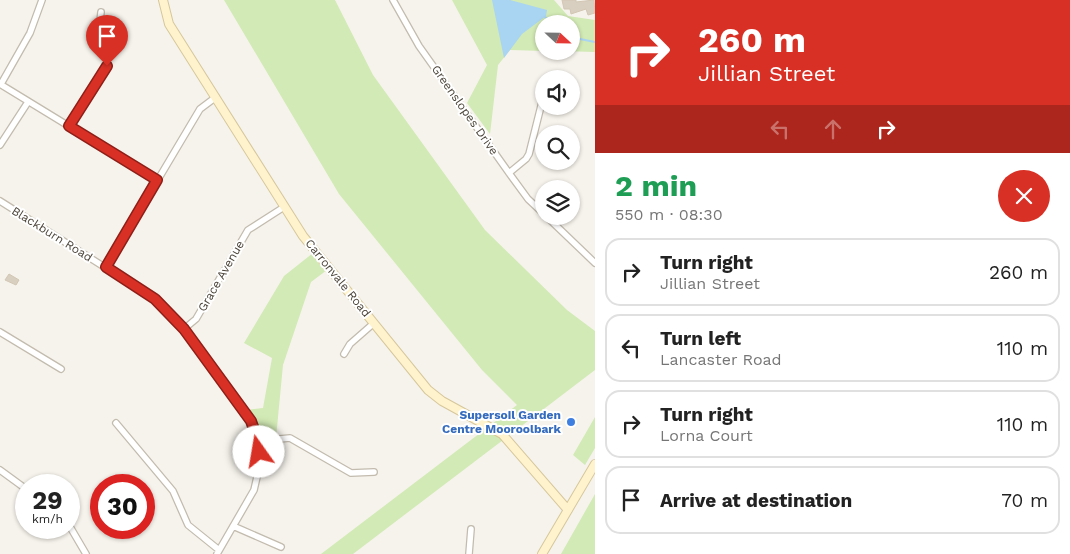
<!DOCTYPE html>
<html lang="en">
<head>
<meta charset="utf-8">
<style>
	body { margin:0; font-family:"Work Sans",sans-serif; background:#f6f6f6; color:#222; height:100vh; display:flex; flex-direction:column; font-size:19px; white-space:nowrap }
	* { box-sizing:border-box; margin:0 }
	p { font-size:16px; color:#767676 }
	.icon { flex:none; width:28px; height:28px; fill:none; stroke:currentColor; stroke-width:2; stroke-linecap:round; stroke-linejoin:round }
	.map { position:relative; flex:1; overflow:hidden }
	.drawer { display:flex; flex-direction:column; background:#fff; width:475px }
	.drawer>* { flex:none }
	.hud { background:#d93025; color:#fff; overflow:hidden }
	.needle { width:32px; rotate:112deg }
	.buttons { position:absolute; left:535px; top:15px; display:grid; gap:10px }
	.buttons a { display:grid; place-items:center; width:45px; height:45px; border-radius:50%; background:#fff; box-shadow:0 1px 4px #0004; font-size:25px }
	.speed { position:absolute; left:15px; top:474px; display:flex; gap:10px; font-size:25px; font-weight:700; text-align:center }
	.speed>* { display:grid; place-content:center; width:65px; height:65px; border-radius:50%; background:#fff; box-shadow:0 1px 4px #0004; line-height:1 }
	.speed small { font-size:12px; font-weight:400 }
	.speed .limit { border:8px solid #d22; background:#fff; color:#111 }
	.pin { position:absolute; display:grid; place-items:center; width:42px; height:42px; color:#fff; margin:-51px -21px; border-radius:50% 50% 50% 0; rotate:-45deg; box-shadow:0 0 5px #0007 }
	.pin .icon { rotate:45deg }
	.me { position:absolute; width:55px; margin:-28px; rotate:347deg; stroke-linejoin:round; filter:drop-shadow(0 0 4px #0008) }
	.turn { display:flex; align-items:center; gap:18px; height:105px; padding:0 20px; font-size:22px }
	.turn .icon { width:65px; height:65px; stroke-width:2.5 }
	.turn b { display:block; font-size:35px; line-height:42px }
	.lanes { display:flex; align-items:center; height:48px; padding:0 20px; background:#0003; justify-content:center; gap:25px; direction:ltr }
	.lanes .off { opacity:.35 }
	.round { display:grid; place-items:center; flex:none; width:52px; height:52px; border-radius:26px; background:#f6f6f6 }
	.summary { display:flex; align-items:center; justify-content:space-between; height:85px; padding:0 20px }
	h1 { font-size:30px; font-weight:700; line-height:38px; color:#1e9e55 }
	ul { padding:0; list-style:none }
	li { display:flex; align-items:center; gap:15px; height:68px; margin:0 10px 8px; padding:0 10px; border:2px solid #e0e0e0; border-radius:15px }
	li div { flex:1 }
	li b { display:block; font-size:19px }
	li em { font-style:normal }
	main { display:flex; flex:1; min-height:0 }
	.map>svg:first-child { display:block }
	.green { fill:#d2eab5 }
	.water { fill:#a9d4f2 }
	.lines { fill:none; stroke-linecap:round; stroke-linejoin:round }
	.stream { stroke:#a9d4f2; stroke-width:2 }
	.building { fill:#d8cfc1; stroke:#d3c7b4 }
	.street-casing { stroke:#c2bbae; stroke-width:8 }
	.secondary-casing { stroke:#d6c79b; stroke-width:10 }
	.street { stroke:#fff; stroke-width:5.5 }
	.secondary { stroke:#fff3cd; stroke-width:8 }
	.route-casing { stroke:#8d1f18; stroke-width:12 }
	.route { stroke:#d93025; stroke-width:9 }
	.shop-dot { fill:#3f7fe0; stroke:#fff; stroke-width:2 }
	.labels { text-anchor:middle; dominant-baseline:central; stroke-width:4; stroke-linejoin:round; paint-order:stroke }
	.street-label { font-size:12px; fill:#4b4439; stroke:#fff }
	.shop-label { font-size:12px; font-weight:bold; fill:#366cbe; stroke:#fff; text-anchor:end }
</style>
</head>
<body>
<main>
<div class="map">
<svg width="595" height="554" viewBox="0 0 595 554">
	<rect width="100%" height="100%" fill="#f6f3ec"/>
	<!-- green -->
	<path class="green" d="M224 0H335L373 75 485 230 567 310 595 331V370L353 554H321L517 405 482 370 339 194Z
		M452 0H554L568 16 595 20V52L560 51H571V24H544V51L510 50 498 65 490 134 467 103 487 65Z
		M313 253 327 270 311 282 283 365 276 438 259 440 246 410 263 408 272 358 244 343 284 276Z
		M595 417V448L585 465 573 455Z
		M595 494V554H561Z"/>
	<!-- water -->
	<path class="water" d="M492 0H510L547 10 546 16 522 34 504 58Z"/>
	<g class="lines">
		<!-- stream -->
		<path class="stream" d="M545 17 555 24
			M571 34 580 39 595 42"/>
	</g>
	<!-- building -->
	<path class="building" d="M562 0H576V2L594 0 595 13 588 15 586 9 571 14 570 9H564Z
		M9 274 19 280 16 285 5 280Z"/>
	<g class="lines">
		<defs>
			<path id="street" d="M393 0 419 46 509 173 528 199 544 214
				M0 84 157 180
				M1 84 30 33 42 0
				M69 126 107 66V37L100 21 101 12
				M0 145 28 102
				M509 173 526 159 529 154 543 98
				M0 201 155 299 184 329 251 421 258 441 260 464 254 490 217 554
				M546 216 595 263
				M106 267 200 109 216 97
				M184 329 196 319 248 230 284 207
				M0 332 61 369
				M344 354 350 344 374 323
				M116 423 173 491 188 525 219 550
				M258 441 290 438 351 473 374 472
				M0 470 26 489
				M69 525 86 554
				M233 526 281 547
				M469 554 471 529"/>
			<path id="secondary" d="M163 0 169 24 303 236 428 390 442 401 502 434 568 510
				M542 554 595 464"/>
		</defs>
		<!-- street casing -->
		<use href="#street" class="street-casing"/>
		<!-- secondary casing -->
		<use href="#secondary" class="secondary-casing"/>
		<!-- street -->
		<use href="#street" class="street"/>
		<!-- secondary -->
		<use href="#secondary" class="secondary"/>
	</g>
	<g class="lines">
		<defs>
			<path id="route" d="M107 66 69 126 157 180 106 267 155 299 184 329 251 421 258 441 259 452"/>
		</defs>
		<!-- route casing -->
		<use href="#route" class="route-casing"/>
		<!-- route -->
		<use href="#route" class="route"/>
	</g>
	<!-- markers -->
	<circle class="shop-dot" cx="571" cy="422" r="5"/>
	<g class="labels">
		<!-- street labels -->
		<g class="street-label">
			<text transform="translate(465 110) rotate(55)">Greenslopes Drive</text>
			<text transform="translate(52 234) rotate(32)">Blackburn Road</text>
			<text transform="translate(221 276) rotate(-60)">Grace Avenue</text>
			<text transform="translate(338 278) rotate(51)">Carronvale Road</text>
		</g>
		<!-- shop labels -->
		<g class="shop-label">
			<text x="561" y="415">Supersoil Garden<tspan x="561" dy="14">Centre Mooroolbark</tspan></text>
		</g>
	</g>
</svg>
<div class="buttons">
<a><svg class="needle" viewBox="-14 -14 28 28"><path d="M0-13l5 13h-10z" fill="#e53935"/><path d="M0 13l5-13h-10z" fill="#767676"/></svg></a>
<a><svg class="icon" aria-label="sound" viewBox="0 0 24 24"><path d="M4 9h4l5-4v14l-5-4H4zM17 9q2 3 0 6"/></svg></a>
<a><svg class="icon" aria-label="search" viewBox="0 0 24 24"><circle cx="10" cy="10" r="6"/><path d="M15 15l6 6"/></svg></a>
<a><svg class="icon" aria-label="layers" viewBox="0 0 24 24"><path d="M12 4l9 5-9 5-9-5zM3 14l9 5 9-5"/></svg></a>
</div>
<div class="speed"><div>29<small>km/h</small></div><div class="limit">30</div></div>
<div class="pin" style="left:107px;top:66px;background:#d93025"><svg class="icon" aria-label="arrive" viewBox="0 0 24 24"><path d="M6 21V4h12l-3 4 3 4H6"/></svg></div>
<svg class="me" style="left:259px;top:452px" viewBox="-20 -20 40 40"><circle r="19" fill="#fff"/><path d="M0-13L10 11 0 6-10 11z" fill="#d93025"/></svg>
</div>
<section class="drawer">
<div class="hud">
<div class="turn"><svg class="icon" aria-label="right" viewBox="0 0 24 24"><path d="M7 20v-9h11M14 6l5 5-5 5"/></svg><div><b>260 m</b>Jillian Street</div></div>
<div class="lanes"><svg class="icon off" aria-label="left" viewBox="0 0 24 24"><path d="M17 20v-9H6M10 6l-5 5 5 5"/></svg><svg class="icon off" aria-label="ahead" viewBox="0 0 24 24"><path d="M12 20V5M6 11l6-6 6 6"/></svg><svg class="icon" aria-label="right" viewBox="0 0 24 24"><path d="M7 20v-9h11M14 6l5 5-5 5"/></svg></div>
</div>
<div class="summary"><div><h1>2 min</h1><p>550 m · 08:30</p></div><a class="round" style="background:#d93025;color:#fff"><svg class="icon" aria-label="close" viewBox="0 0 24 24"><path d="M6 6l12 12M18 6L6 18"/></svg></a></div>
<ul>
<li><svg class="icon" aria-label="right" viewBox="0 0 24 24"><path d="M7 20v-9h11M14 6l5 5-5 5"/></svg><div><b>Turn right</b><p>Jillian Street</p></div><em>260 m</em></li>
<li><svg class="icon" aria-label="left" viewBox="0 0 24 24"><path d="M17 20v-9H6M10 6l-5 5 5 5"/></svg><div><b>Turn left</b><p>Lancaster Road</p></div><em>110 m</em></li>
<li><svg class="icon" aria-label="right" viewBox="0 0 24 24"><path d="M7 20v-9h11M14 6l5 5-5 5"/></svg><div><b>Turn right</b><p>Lorna Court</p></div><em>110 m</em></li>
<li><svg class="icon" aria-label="arrive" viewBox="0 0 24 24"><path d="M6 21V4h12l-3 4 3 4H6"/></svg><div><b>Arrive at destination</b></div><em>70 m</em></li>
</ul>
</section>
</main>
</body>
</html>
